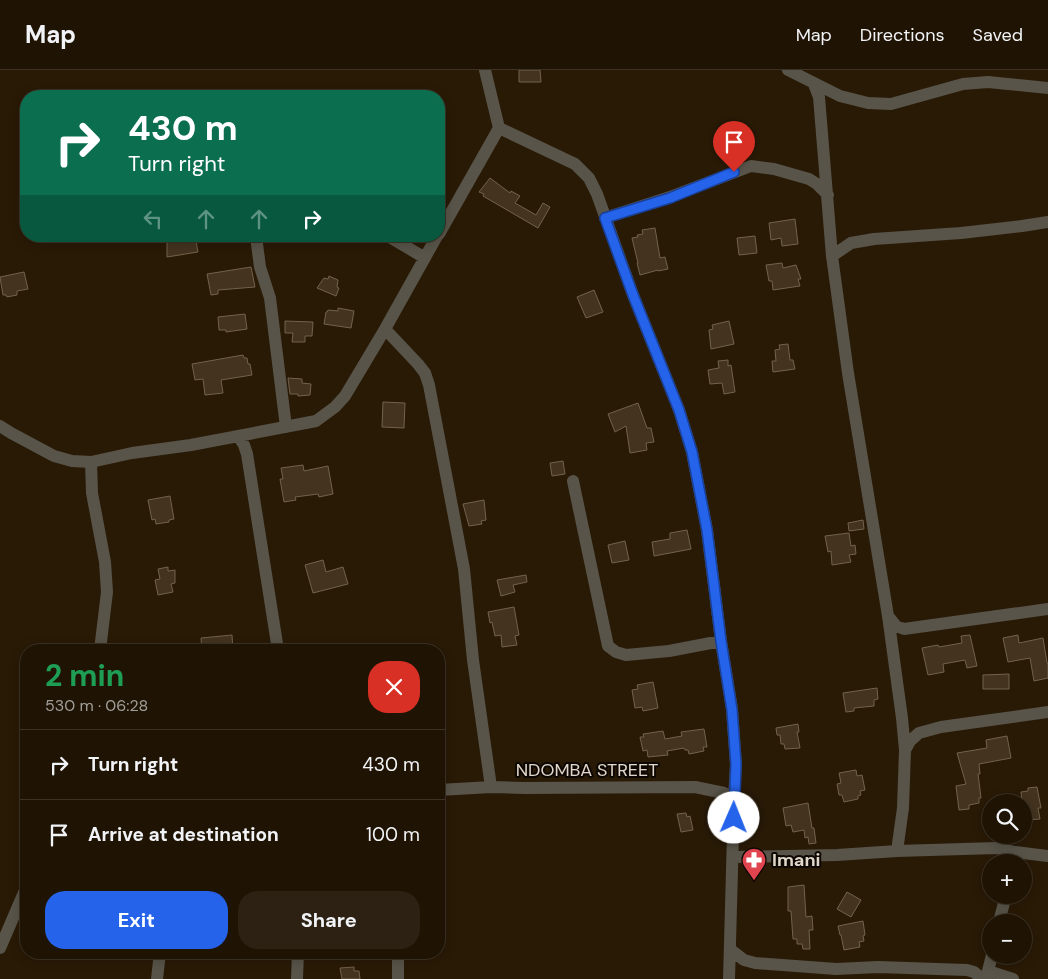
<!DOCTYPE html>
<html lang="en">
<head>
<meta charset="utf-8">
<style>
	body { margin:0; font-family:"DM Sans",sans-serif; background:#2c2113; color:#f1f3f6; height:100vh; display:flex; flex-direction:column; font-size:19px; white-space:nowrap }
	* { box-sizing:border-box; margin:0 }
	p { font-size:16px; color:#a19e9a }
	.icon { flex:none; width:28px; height:28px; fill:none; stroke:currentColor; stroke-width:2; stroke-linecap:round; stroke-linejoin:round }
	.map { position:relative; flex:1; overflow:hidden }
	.details { position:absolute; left:20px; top:574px; width:425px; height:315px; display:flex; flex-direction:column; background:#1f1404; border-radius:20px; box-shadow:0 2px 12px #0003,0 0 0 1px #3c3326 }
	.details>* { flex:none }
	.banner { position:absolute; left:20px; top:20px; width:425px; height:152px; border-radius:20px; box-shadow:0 2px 12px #0003,0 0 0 1px #3c3326; background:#0b6e4f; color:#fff; overflow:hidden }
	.tools { position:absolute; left:982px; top:724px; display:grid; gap:10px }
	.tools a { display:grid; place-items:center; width:50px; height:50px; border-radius:50%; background:#1f1404; box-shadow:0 2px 12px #0003,0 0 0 1px #3c3326; font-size:25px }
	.pin { position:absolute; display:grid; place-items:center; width:42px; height:42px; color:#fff; margin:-51px -21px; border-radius:50% 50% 50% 0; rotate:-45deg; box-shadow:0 0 5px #0007 }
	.pin .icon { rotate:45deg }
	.me { position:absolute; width:55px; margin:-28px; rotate:1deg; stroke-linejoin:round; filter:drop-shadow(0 0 4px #0008) }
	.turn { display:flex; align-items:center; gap:18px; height:105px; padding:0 25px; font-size:22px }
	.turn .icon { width:65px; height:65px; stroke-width:2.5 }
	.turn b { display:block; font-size:35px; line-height:42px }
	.lanes { display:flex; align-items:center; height:48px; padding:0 25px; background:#0003; justify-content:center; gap:25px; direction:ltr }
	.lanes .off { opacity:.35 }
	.round { display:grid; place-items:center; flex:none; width:52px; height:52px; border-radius:20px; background:#2c2113 }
	.summary { display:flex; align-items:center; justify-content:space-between; height:85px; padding:0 25px }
	h1 { font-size:30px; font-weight:700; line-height:38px; color:#1e9e55 }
	.action { display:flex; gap:10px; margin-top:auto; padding:10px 25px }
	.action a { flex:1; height:58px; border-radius:20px; background:#2563eb; color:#fff; font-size:20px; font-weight:700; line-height:58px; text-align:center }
	.action a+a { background:#2c2113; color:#f1f3f6 }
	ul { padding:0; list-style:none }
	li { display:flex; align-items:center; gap:15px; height:70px; padding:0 25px; border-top:1px solid #3c3326 }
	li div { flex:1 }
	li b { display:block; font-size:19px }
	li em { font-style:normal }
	header { display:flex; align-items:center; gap:30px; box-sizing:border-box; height:70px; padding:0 25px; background:#1f1404; border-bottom:1px solid #3c3326 }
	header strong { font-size:24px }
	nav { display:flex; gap:28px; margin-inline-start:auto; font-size:18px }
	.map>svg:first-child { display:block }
	.building { fill:#43331f; stroke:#73624c }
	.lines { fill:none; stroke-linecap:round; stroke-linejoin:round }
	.minor { stroke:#585449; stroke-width:12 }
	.route-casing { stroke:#184099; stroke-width:12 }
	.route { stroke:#2563eb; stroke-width:9 }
	.labels { text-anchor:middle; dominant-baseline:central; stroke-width:4; stroke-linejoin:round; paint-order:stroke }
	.street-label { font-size:18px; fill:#e0d6c9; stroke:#0c0702 }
	.poi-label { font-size:18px; font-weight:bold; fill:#e0d6c9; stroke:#0c0702; text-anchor:start }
</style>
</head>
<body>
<header>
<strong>Map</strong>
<nav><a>Map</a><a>Directions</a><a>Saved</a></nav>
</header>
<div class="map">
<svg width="1048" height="909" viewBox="0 0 1048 909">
	<rect width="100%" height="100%" fill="#291a06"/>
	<!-- building -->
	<path class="building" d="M519 0H540L541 12H519Z
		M490 108 510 123 511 121 520 126 515 133 536 145 543 133 550 137 538 158 483 126 484 124 479 122Z
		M795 149 798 174 782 176 781 168 771 170 769 153Z
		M655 158 660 188 665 187 668 199 658 201V200L640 205 637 193H638L632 168 638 167 637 165 643 164 642 160Z
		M183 166H195L198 182 167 187V173L171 172 170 168Z
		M755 166 757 183 739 185 737 168Z
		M782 193 783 198 796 195 801 209H798L800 216 773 220 772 211H769L766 195Z
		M251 197 255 217 218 220V224L211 225 207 204Z
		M24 202 28 219 17 221V225L7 227 6 225H3L0 207Z
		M329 206 338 210 337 217 339 218 336 226 317 218 324 208 328 209Z
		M594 220 603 242 586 248 577 227Z
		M338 238 354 241 351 258 324 254 326 242H327L328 240 338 241Z
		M245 244 247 259 226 262V260H219L218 247Z
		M285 251 313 252 312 266H305V272H292L293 263H285Z
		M729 251 734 274 711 279 709 260 713 259 712 255Z
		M788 274 790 290H793L795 299 773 302 772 291H776L775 280 780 279 779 275Z
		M243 285 244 288H247L248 294H250L252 305 221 310 223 323 205 325 203 309 195 310 192 294Z
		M728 290V296L731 295 735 322 724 324 722 313 710 314 708 300 719 298 718 291Z
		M288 308 302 309V313L311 314 310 325 298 326V324H290Z
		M383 332 405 333 404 358 382 357Z
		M638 333 647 358H651L654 372 646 373 647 380 630 383 626 356 615 362 608 344Z
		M563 391 565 404 552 406 550 393Z
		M303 395 304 401 328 396 333 424 319 427 318 424 295 427 296 430 284 432 280 409H283L281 398Z
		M170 426 174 449 169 450V452L156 454 155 449 152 450 148 430Z
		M484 430 486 450 481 451 482 454 469 456 463 434Z
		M863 450 864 459 849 461 848 453Z
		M687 460 691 479 654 486 652 472 670 469V463Z
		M849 463 851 476 855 475 856 484 849 485 851 492 832 495 831 481 828 482 825 466Z
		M625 471 629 490 612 493 608 475Z
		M323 490 326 502 343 497 348 514 313 523 305 495Z
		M168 497V501L175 500V513L171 514 173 522 158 525 155 510 160 509 158 499Z
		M526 505 527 512 513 515 515 522 501 526 497 510Z
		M514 537 519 565 515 566 517 575 502 577 501 565 495 566 492 552 490 553 488 542Z
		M232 565 233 580H202L201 568Z
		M970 565 977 596 967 598 965 590 943 594 944 602 928 605 922 578 938 575 939 577 962 573 961 566Z
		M1018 565 1019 573 1043 568 1047 593H1048V608L1034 611 1030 588 1008 592 1003 568Z
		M1009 604V619H983V605Z
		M653 612 658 638 643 641 642 637 635 638 632 620 638 619 637 615Z
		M877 618 878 629 874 630V636L854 638V641L846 642 843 623Z
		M798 654 799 662H797L800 678 785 679 784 674H781L780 665H777L776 658Z
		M704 659 707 677H703L704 681 689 684 688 680H685L684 678 667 681 668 685 648 687 647 680 643 681 640 667H644L643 664 663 661 665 669 682 666 681 662Z
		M1007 666 1011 688 979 694 980 704H978L981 728H979V733L969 735V739L959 740 956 716 966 714 957 683 987 678 986 670Z
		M856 700 857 706 862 705 865 720 860 721 861 725 858 726V729L844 732 842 725H839L837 714 841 713 839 703Z
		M1037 717 1041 738H1038L1040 749 1027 750V747L1024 748V732H1022L1021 722 1028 721V718Z
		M808 733 812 758H814L816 773 809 774 808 767 805 768 804 760 793 762 791 755 786 756 783 738Z
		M686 743 687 747 690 746 693 760 681 762 677 744Z
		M804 815 806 847 812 846 813 860H809L810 879H803L802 874H797V869H793L791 841H788V817Z
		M847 822 861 830 851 847 837 839Z
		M863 851 865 865 863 866 864 871 859 872 860 877 844 880 841 865H840L838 856Z
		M354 897V901H359L360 909H342L340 898Z"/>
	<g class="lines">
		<!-- minor -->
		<path class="minor" d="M485 0 499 58 575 94 589 108 597 124 633 225 679 340 692 382 707 460 721 571 732 639 736 695 734 728 729 909
			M788 0 840 26 868 33 891 34 963 14 988 12 1048 18
			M814 14 819 27 832 186 848 303 888 546 902 648 905 680 903 738 897 781
			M605 148 670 127 751 96 774 99 809 109 817 114 828 125
			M439 164 499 58
			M159 166 160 167
			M256 166 260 197 270 228 286 357
			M388 166 425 188
			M832 186 851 173 874 169 961 163 1022 156 1048 152
			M385 259 418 294 425 303 429 315 464 499 473 590 491 717
			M0 356 11 363 54 386 72 391 91 392 132 383 191 375 316 351 335 337 345 326 385 259 437 166
			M238 366 244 375 247 384 278 580
			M91 392 92 423 105 492 107 522 100 580
			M573 411 608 576 616 582 626 585 669 581 721 571
			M888 546 896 556 904 559 1048 539
			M905 680 910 671 919 663 941 657 1048 642
			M439 720 491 717 524 718 695 717 724 723 734 728
			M733 787 837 785 897 781 996 778 1015 782 1048 786
			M999 852 1006 825
			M0 878 26 818
			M731 880 744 890 755 893 836 899 878 897 967 900 974 902 982 909
			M988 901 1013 909
			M157 909 160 882
			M297 909 298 882
			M398 909V882
			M986 909 992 885"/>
	</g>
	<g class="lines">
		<defs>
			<path id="route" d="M734 748 736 694 732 640 721 571 707 460 692 382 679 340 633 225 605 148 670 128 734 102"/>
		</defs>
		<!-- route casing -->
		<use href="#route" class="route-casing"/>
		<!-- route -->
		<use href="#route" class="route"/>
	</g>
	<!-- icons -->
	<defs>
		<symbol id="pharmacy-pin" viewBox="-11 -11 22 30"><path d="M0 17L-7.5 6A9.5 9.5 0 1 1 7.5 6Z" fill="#e0444e" stroke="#0c0702"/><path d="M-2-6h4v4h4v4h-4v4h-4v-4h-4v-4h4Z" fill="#fff"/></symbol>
	</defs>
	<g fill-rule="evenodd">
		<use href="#pharmacy-pin" x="740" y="776" width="28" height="38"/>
	</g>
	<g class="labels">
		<!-- street labels -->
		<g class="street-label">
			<text x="587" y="700">NDOMBA STREET</text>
		</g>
		<!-- poi labels -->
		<g class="poi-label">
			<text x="772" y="790">Imani</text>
		</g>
	</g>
</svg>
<div class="tools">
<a><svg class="icon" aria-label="search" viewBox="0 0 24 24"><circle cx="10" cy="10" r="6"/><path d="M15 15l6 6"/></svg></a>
<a>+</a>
<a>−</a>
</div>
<div class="pin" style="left:734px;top:102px;background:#d93025"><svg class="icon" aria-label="arrive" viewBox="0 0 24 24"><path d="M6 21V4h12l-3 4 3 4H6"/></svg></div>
<svg class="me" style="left:734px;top:748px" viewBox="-20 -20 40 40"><circle r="19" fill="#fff"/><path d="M0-13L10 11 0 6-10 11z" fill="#2563eb"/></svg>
<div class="banner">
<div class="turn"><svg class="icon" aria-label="right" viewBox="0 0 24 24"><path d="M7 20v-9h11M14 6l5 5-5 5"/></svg><div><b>430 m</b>Turn right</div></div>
<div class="lanes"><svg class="icon off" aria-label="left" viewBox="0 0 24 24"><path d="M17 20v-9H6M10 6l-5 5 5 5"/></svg><svg class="icon off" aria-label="ahead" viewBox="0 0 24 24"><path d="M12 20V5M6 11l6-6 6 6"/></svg><svg class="icon off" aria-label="ahead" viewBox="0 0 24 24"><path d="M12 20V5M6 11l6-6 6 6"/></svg><svg class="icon" aria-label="right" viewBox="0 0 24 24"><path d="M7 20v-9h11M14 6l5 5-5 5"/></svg></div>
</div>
<section class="details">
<div class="summary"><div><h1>2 min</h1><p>530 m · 06:28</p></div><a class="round" style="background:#d93025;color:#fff"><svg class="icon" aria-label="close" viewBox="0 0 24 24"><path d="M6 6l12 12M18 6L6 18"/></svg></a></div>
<ul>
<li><svg class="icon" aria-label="right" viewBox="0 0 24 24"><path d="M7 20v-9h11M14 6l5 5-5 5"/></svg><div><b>Turn right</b></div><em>430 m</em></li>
<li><svg class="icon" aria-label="arrive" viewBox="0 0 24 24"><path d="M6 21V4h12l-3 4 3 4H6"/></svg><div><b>Arrive at destination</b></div><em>100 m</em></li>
</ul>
<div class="action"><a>Exit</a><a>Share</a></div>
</section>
</div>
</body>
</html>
